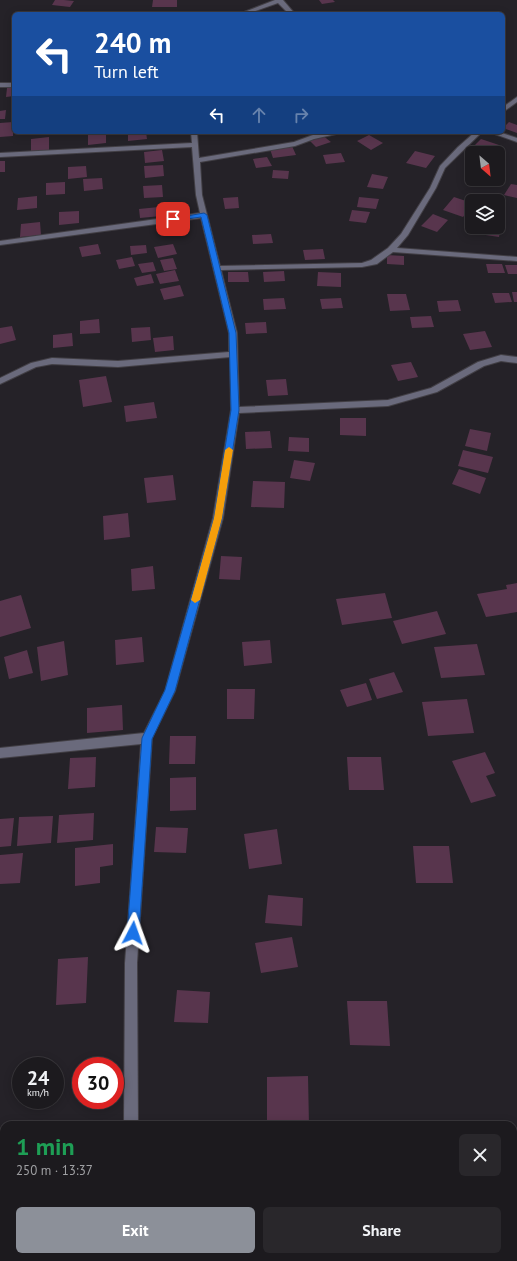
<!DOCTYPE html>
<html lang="en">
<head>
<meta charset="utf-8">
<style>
	body { margin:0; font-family:"PT Sans",sans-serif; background:#29272b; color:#f1f3f6; height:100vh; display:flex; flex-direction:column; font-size:15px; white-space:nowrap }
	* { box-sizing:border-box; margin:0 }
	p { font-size:13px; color:#a0a1a4 }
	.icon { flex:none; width:22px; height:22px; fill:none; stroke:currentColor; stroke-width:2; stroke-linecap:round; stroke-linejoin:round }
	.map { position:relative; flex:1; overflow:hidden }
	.side { position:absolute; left:0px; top:1121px; width:517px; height:140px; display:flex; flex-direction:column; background:#1c1a1e; border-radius:12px 12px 0 0; box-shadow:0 2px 10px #0003,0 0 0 1px #3a383c }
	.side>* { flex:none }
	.hud { position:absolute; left:12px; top:12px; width:493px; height:122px; border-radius:6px; box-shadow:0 2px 10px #0003,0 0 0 1px #3a383c; background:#1a4fa0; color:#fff; overflow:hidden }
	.needle { width:26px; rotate:152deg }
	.controls { position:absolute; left:465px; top:146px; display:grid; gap:8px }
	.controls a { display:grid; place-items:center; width:40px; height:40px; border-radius:6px; background:#1c1a1e; box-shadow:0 2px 10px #0003,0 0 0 1px #3a383c; font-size:20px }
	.speed { position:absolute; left:12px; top:1057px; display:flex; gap:8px; font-size:20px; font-weight:700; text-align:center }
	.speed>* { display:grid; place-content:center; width:52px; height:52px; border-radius:50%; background:#1c1a1e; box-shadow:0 2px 10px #0003,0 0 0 1px #3a383c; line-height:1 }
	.speed small { font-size:10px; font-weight:400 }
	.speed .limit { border:6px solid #d22; background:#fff; color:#111 }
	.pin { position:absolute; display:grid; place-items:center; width:34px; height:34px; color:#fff; margin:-17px; border-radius:8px; box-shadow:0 2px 6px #0006 }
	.me { position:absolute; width:44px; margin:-22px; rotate:4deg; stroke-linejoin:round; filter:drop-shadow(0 0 3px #0008) }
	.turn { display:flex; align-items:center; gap:14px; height:84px; padding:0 16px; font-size:18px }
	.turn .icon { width:52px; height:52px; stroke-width:2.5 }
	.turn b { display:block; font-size:28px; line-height:34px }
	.lanes { display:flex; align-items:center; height:38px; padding:0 16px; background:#0003; justify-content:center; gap:20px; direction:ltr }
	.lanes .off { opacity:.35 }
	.round { display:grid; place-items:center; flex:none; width:42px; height:42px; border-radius:6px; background:#29272b }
	.headline { display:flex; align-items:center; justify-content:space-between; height:68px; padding:0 16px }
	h1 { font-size:24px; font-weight:800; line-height:30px; color:#1e9e55 }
	.button { display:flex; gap:8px; margin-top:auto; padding:8px 16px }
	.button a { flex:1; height:46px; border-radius:6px; background:#8c9099; color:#fff; font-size:16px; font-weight:800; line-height:46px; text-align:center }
	.button a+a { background:#29272b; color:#f1f3f6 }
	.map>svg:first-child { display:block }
	.building { fill:#58354d }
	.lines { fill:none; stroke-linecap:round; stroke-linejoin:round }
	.street-casing { stroke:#423f45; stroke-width:2 }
	.street { fill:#6a6a7c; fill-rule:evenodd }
	.route { fill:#1a73e8; stroke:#114b97 }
	.slow { fill:#f59e0b }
</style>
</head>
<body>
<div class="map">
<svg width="517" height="1261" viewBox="0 0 517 1261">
	<rect width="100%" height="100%" fill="#252228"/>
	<!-- building -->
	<path class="building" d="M55 0H64L74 1 70 7 52 5Z
		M153 0H177V7H152Z
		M319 0H333L335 2 322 4Z
		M14 87V96L6 97 7 88Z
		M6 110 5 119H0V111Z
		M13 122V136L0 137V123Z
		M509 122 517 125V133L503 128Z
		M128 132H146L147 139 128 141Z
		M106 133V143L88 145V134Z
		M322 135 331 142 316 147 308 139Z
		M369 135 383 143 371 150 357 141Z
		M49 137V151L31 152V139Z
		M481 139 499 145 490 153 473 147Z
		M292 146 296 155 273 158 270 149Z
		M162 150 164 161 145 163 144 152Z
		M415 151 435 156 426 168 406 163Z
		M341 153 345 162 326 164 323 155Z
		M267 157 272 166 256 168 253 159Z
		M0 161H5V172H0Z
		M163 165 164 176 145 178 144 166Z
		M86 166 87 177 68 179V167Z
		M273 170 289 171 288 179 272 178Z
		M372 174 388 177 383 189 367 187Z
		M102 178 103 189 84 191 83 179Z
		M65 182V194L46 195V183Z
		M511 184 517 185V198L504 195Z
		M162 185 163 197 144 198 143 186Z
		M37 196V208L17 210 18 198Z
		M238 197 239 208 225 209 223 198Z
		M359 197 379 199 376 209 357 207Z
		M454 197 472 203V206L463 217 443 210Z
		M159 207 161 216 140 218 139 209Z
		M352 210 370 212 366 223 349 221Z
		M79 211V223L59 225V212Z
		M433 214 448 220 437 232 421 226Z
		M498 220H502L499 237 479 234 480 227H498Z
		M40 222 41 235 20 237 21 224Z
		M271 234 273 243 253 244 252 235Z
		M98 244 101 254 82 257 79 247Z
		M173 244 177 254 158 258 154 247Z
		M146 245 147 253 131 255 130 246Z
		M323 249 325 259 305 260 303 250Z
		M387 255 404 256V265L387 264Z
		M132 257 135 266 119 269 116 260Z
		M173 258 177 269 164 271 160 260Z
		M153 262 156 271 142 273 138 264Z
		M486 264H502L505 273H488Z
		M505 265H517V274H508Z
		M175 270 179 281 160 284 156 274Z
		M284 271 285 281 264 282 263 272Z
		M228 272H248L249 282H228Z
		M318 272 341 273V287L317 286Z
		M151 274 154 283 137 286 134 278Z
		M180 285 184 296 164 300 160 289Z
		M512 292H517V302H514Z
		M492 293H509L512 302 495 303Z
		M387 294H406L410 310 390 311Z
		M284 298 286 309 264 310 263 299Z
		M341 298 343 308 322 309 320 299Z
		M458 300 461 311 439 312 437 301Z
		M431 316 434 327 412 328 410 317Z
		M99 319 100 333 80 334V321Z
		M266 322 267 333 246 334 245 323Z
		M12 326 16 340 0 344V328Z
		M150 327 151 340 132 342 131 328Z
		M485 331 492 347 470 350 463 334Z
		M72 333 73 346 53 348V335Z
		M173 336 174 350 155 352 153 338Z
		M411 362 418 377 398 381 391 365Z
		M106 376 112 402 83 407 79 380Z
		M286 379 288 395 268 396 266 380Z
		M154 402 157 418 126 422 124 406Z
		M340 418H366V436L340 435Z
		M470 429 491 433 487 451 465 446Z
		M270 431 272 448 246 449 245 432Z
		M289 437 309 438V452L288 451Z
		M463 450 493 457 488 473 458 466Z
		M294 460 315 463 310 481 290 478Z
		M459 469 486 478 480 494 452 484Z
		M173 475 176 500 147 503 144 478Z
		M253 481 285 482 284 508 251 507Z
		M128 513 130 537 104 540 103 516Z
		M221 556 242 557 240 580 219 579Z
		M153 566 155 589 132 591 131 569Z
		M517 583V612L486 617 477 594 507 589 506 585Z
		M385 593 392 618 342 625 336 599Z
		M21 595 31 628 0 637V601Z
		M437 611 446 634 402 644 393 621Z
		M142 637 144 662 116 665 115 640Z
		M270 640 272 663 244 666 242 642Z
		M64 641 68 675 41 681 37 647Z
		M477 644 485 675 441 678 434 647Z
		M27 650 33 673 9 679 4 657Z
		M394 672 403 692 377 699 369 679Z
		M366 683 372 700 347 707 340 690Z
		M227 689H255L254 719H227Z
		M467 699 474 733 428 736 422 702Z
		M122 705 123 730 87 733V708Z
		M170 736H196L195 764H169Z
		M485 752 495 773 486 776 496 796 471 803 452 761Z
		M96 757 95 787 68 789 70 758Z
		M347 757H381L384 790H349Z
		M196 777V810L170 811V778Z
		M94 813 93 840 57 843 59 815Z
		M53 816 51 843 17 846 19 817Z
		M14 818 11 846 0 847V819Z
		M156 827 188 828 186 853 154 852Z
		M277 829 282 864 249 869 244 834Z
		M113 844V865L100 867V883L75 886V848Z
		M413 846H449L453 883H416Z
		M23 853 20 883 0 884V855Z
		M268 895 303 898 302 926 265 923Z
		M292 937 298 967 261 973 255 943Z
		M88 957 86 1003 56 1005 58 959Z
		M177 990 210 992 208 1023 174 1022Z
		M347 1001H387L390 1046 350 1045Z
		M308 1076 309 1125H267V1077Z
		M387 1257H393L395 1261H378Z
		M430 1257H477L478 1261H428L427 1258Z"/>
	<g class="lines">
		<defs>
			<path id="street" d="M275 0H283L295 14H289L278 3 247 14H239Z
				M0 83H14V87H0Z
				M517 97V102L503 112V107Z
				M191 132H197L199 158 294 142 313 135 331 132H345L314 139 295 146 200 162 202 195 220 266 362 263 371 260 388 248 401 234 430 188 440 166 458 147 475 132H482L445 168 436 188 408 235 397 248 517 257V261L393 252 377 264 362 267 221 270 237 333 239 407 388 400 431 388 478 362 501 355 517 357V363L501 361 484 366 437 392 388 406 239 413 223 518 175 691 152 738 137 963 138 1125H124L125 963 141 744 0 758V748L144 733 165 691 213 518 231 410 230 357 118 367 52 364 36 367 0 384V378L31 363 52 358 118 361 229 352V333L201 218 0 245V241L200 213 196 195 192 147 0 157V153L192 143Z
				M489 132H499L517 138V142Z
				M127 1257H141L142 1261H128Z"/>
		</defs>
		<!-- street casing -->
		<use href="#street" class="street-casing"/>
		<!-- street -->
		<use href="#street" class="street"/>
	</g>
	<!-- route -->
	<path class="route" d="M204 213 207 215 236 333 239 410 222 518 175 691 152 739 139 933 137 937 133 939 129 937 127 933 142 738 165 690 214 518 231 410 229 333 201 217 173 221 169 219Z"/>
	<!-- slow -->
	<path class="slow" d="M229 447 233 450 222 518 200 600 195 603 191 600 214 518 225 450Z"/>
</svg>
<div class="controls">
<a><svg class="needle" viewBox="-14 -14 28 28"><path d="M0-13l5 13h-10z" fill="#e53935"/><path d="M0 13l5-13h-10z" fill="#a0a1a4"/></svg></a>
<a><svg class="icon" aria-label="layers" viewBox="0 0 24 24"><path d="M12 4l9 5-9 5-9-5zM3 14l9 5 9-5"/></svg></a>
</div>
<div class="speed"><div>24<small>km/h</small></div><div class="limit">30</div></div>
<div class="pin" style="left:173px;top:219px;background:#d93025"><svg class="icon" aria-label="arrive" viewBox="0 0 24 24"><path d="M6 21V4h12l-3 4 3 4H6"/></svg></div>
<svg class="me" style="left:133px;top:933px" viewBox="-20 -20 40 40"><path d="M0-17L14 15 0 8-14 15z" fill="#1a73e8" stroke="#fff" stroke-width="4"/></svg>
<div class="hud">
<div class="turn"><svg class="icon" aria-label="left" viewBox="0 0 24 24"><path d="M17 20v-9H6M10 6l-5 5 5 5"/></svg><div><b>240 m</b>Turn left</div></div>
<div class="lanes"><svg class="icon" aria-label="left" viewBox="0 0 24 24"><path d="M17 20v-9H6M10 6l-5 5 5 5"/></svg><svg class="icon off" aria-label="ahead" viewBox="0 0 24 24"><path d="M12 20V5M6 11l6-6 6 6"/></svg><svg class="icon off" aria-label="right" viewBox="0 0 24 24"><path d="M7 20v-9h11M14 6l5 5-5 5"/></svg></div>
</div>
<section class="side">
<div class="headline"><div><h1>1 min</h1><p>250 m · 13:37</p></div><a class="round"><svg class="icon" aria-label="close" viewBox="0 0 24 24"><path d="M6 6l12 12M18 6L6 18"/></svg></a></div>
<div class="button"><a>Exit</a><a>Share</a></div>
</section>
</div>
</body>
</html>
